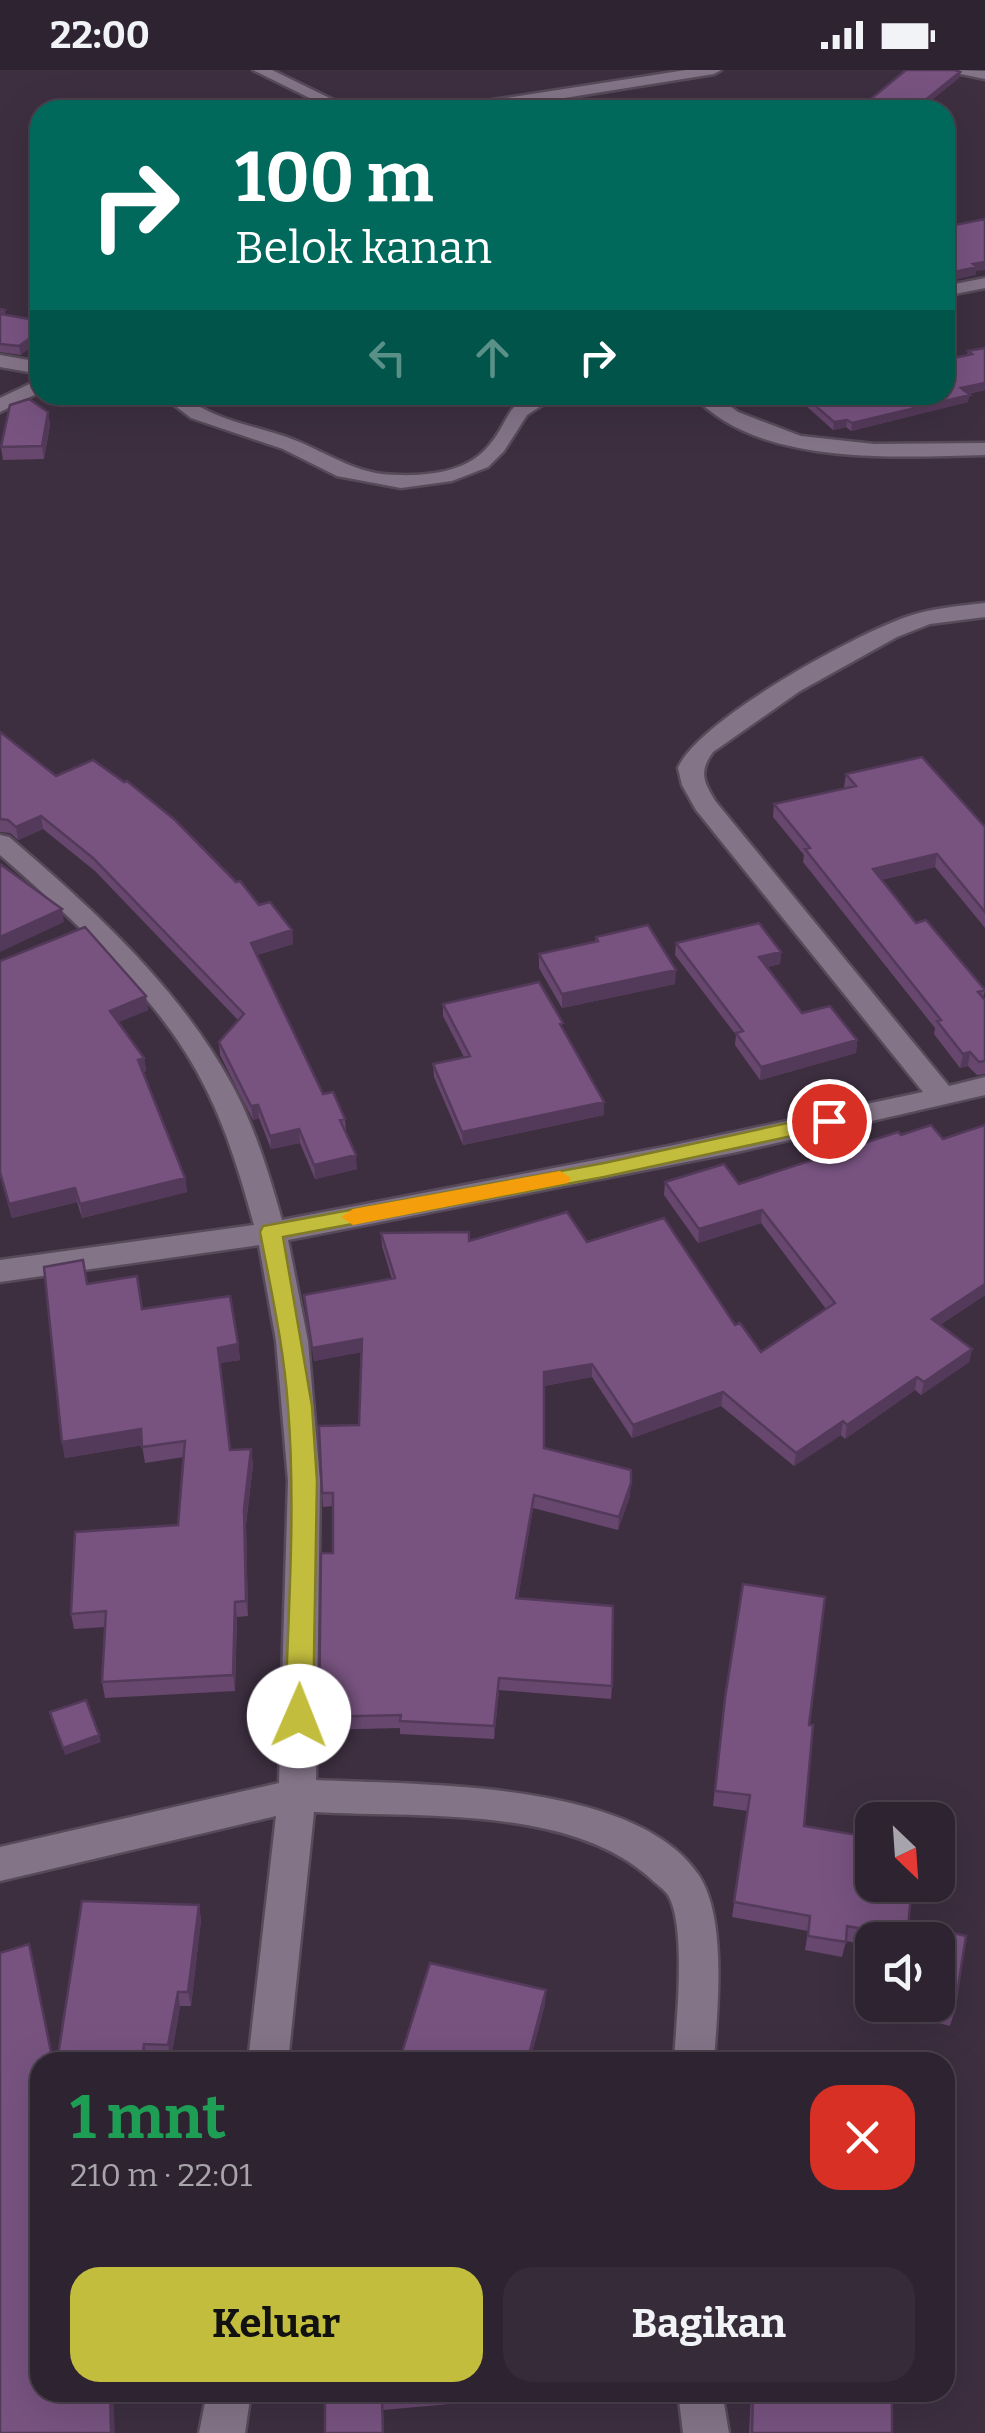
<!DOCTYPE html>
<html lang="id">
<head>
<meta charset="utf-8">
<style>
	body { margin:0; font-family:Bitter,serif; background:#362b38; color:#f1f3f6; height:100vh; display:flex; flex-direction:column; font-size:38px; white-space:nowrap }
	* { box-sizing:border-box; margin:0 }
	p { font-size:32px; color:#a7a4ab }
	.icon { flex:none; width:55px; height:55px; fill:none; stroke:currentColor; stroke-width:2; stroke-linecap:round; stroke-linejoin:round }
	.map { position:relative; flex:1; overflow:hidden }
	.side { position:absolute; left:30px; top:1982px; width:925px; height:350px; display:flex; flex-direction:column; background:#2e2330; border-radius:30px; box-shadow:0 10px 40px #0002,0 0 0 2px #49404c }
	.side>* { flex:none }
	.top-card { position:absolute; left:30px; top:30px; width:925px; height:305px; border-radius:30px; box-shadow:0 10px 40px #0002,0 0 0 2px #49404c; background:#00695c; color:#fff; overflow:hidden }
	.needle { width:65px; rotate:155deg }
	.controls { position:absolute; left:855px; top:1732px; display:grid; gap:20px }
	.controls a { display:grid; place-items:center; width:100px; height:100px; border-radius:20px; background:#2e2330; box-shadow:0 10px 40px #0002,0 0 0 2px #49404c; font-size:50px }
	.pin { position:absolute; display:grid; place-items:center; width:85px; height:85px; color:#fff; margin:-42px; border:5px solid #fff; border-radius:50%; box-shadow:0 2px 10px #0007 }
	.me { position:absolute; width:110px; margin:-55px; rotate:1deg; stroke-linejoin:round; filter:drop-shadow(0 0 8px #0008) }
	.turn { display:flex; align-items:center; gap:35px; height:210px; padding:0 40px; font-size:45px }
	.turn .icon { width:130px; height:130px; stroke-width:2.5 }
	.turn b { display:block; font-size:70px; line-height:85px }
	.lanes { display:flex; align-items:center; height:95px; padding:0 40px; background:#0003; justify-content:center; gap:50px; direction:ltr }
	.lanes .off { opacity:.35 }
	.round { display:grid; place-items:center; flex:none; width:105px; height:105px; border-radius:30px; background:#362b38 }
	.overview { display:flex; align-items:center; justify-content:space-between; height:170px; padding:0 40px }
	h1 { font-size:60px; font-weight:700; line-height:75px; color:#1e9e55 }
	.cta { display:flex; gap:20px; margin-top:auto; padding:20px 40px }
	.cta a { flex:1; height:115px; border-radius:30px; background:#c3bd3e; color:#111; font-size:40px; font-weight:700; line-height:115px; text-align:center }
	.cta a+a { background:#362b38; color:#f1f3f6 }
	.status { display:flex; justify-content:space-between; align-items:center; height:70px; padding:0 50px; background:#2e2330; direction:ltr }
	.status svg { height:28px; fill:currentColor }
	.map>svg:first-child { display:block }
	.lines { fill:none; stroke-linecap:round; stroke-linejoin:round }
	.minor-casing { stroke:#574b5a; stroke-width:5 }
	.minor { fill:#847488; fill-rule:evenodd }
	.wall { fill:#67476e }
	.shaded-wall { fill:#543a5a }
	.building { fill:#785380; stroke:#543a5a; stroke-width:2.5 }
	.route { fill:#c3bd3e; stroke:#7f7b28; stroke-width:2.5 }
	.slow { fill:#f59e0b }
</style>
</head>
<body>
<div class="status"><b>22:00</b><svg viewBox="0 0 49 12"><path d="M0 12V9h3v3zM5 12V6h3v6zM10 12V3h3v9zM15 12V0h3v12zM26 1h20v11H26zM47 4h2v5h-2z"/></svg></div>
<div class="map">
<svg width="985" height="2363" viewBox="0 0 985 2363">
	<rect width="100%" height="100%" fill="#3d2f40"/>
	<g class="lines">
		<defs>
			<path id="minor" d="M253 0H272L354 40H334Z
				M686 0H721L714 4 490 40H453L461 35Z
				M954 0 985 1V9L956 3Z
				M985 208V218L945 226V216Z
				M0 285 40 292V304L0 297Z
				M40 309V322L0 342V328Z
				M161 325C184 325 195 336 217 345 243 356 271 360 297 371 333 386 358 405 398 405 427 406 464 402 485 380 515 348 501 325 558 325L527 345 504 381 488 397 452 411 401 418 337 406 283 379 191 348Z
				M693 325H714L738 342 801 366 874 374 985 373V385C897 387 757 397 693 325Z
				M985 533V547L930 554 897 567 800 621 713 682C698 702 704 713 716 732L949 1016 985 1007V1025L737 1082 288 1170 308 1271 320 1411 316 1710C418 1715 634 1710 698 1804 728 1848 717 1942 714 1992H674C676 1953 687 1857 668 1825 664 1819 656 1814 651 1809 570 1735 418 1748 314 1742L288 1992H248L276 1746 0 1811V1777L279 1713 288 1411 276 1271 259 1175 0 1212V1190L254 1155C241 1108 228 1063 206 1019 163 930 73 849 0 785V765L9 767C93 839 178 916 232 1015 255 1057 269 1104 282 1150L674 1075 923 1022 696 740 682 715 678 698C698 650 857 563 909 546 933 538 959 536 985 533Z
				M207 2322H251L245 2363H199Z
				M678 2322H722L729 2363H683Z"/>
		</defs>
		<!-- minor casing -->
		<use href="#minor" class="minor-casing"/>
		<!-- minor -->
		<use href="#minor" class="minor"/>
	</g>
	<!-- wall -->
	<path class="wall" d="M960 2 959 8 919 40H879L866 38 867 32Z
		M0 239 5 240V244L40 251 21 285 0 282Z
		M985 278V320L968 324V332L851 361 846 357 833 360 795 326V325H945L967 285 968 281Z
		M48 342 50 355 44 389 3 390 1 377Z
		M0 662 56 706 259 835 292 860 293 874 257 885 323 1024 345 1049 346 1062 357 1099 315 1109 300 1073 271 1079 259 1048 253 1050 220 985 219 972 238 950 95 801 43 759 18 770 10 763 0 762Z
		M846 704 985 757V858L935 797 881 810 916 853 985 920 983 928 985 930V1004L977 1005 968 996 960 998 934 964 935 958 803 792 804 785 773 747 774 734 846 718 844 717Z
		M596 867 675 914 562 938 539 898V884L595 872Z
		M676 873 781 882 780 894 767 897 802 943 857 970 856 983 760 1010 735 975 736 965 675 885Z
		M0 891 146 926 148 940 118 952 144 988 146 1001 143 1003 185 1108 187 1122 82 1148 77 1132 12 1148 0 1106Z
		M443 934 563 960 604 1032V1045L463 1075 434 1007 433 994 464 987 443 946Z
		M665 1112 739 1114 985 1225 940 1255 972 1279 969 1292 921 1325 915 1320 845 1369 841 1365 794 1396 721 1336 632 1368 592 1307 544 1316V1378L630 1426 618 1460 533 1438 518 1528 612 1616 611 1629 499 1620 494 1669 400 1664V1658L320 1660 319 1647 333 1483V1436L323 1437 319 1356 359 1355 361 1282 314 1291 304 1225 392 1209 382 1176 381 1163 469 1171 587 1172 735 1255 761 1282 826 1239 761 1153 698 1173 664 1125Z
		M87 1214 142 1239 238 1274 240 1290 220 1293 230 1380 251 1379 253 1395 246 1454 248 1546 237 1547 235 1621 105 1628 102 1612 105 1557 74 1559 71 1544 178 1455 184 1387 145 1393 142 1375 65 1388 62 1372Z
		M725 1628 809 1655 804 1756 857 1771 907 1867 906 1870H872V1876L846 1871 842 1887 805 1880 808 1861 732 1847 748 1741 713 1736Z
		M199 1835 201 1850 191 1936H180L171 1989 147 1988 57 1992Z
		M920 1855 966 1866 954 1943 950 1956 904 1944 906 1935H938V1870H917Z
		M325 2322H472V2332L383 2340 384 2363H325Z
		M751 2322H892V2363H749Z"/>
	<!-- shaded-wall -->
	<path class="shaded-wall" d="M960 2 959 8 919 40H913Z
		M985 192V200L976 201V205L945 212V204L973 194Z
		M40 261V270L21 285 19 276Z
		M985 313V320L960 325 961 318Z
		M970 325 968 332 851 361 852 353Z
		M48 342 50 355 44 389 42 376Z
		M847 350 846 357 833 360 834 352Z
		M41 746 43 759 18 770 16 757Z
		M937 784 935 797 871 812 873 799Z
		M62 839 64 852 0 882V867Z
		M292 860 293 874 252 886 251 873Z
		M781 882 780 894 758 899 759 887Z
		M676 900 675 914 562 938V924Z
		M146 926 148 940 112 955 110 941Z
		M857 970 856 983 760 1010 761 997Z
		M970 982 968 996 960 998 963 984Z
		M144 988 146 1001 140 1004 138 990Z
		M604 1032V1045L463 1075 462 1062Z
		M258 1035 259 1048 253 1050 251 1036Z
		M299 1059 300 1073 271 1079 270 1066Z
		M356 1085 357 1099 315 1109 314 1095Z
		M185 1108 187 1122 82 1148 80 1134Z
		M75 1118 77 1132 12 1148 9 1134Z
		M762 1140 761 1153 698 1173 699 1159Z
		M985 1214V1225L929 1262 932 1249Z
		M362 1269V1282L314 1291 312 1278Z
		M238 1274 240 1290 220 1293 218 1278Z
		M972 1279 969 1292 921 1325 924 1312Z
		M592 1294V1307L543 1316 544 1302Z
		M917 1307 915 1320 845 1369 847 1355Z
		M723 1322 721 1336 632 1368 633 1355Z
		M843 1351 841 1365 794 1396 796 1383Z
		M141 1359 143 1375 65 1388 62 1372Z
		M251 1379 253 1395 246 1454 248 1546 246 1531 244 1439Z
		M631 1413 630 1426 618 1460 619 1447Z
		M534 1425 533 1438 516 1541V1528Z
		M235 1532 237 1547 235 1621 233 1605Z
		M499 1608V1620L494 1669V1656Z
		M99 1665 101 1672 65 1685 63 1678Z
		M199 1835 201 1850 191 1936 188 1922Z
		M29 1874 33 1889 54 1992H53Z
		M546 1920 545 1935 530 1992H527Z
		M178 1922 180 1936 171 1989 168 1975Z
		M144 1974 147 1988V1992H142Z
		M110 2322H113L115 2363H111Z"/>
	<!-- building -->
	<path class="building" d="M906 0H955L960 2 913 40 867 32Z
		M985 149V192L973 194 977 197 945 204V157Z
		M0 239 5 240 2 244 40 251V261L19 276 0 274Z
		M985 278V313L961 318 970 325 852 353 847 350 834 352 803 325H945V290L972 284 968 281Z
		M29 329 48 342 42 376 1 377 10 335Z
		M0 662 56 706 93 690 124 712 127 711 175 750 236 812 240 811 259 835 270 832 292 860 251 873 323 1024 333 1022 345 1049 340 1050 356 1085 314 1095 299 1059 270 1066 258 1035 251 1036 219 972 244 944 93 788 41 746 16 757 8 750 0 749Z
		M922 687 985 757V842L937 784 873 799 916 853 926 850 985 920 978 922 985 930V991L979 992 970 982 963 984 937 951 941 950 805 779 810 778 774 734 856 716 846 704Z
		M0 794 62 839 0 867Z
		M759 853 781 882 759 887 802 943 830 936 857 970 761 997 736 963 743 961 676 873Z
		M648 855 676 900 562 924 539 884 598 871 596 867Z
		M85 857 146 926 110 941 144 988 138 990 185 1108 80 1134 75 1118 9 1134 0 1102V891Z
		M539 912 563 953 560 954 604 1032 462 1062 433 994 470 986 443 934Z
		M931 1055 943 1069 985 1055V1214L932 1249 972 1279 924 1312 917 1307 847 1355 843 1351 796 1383 723 1322 633 1355 592 1294 544 1302V1378L631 1400V1413L619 1447 534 1425 516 1528 613 1536 612 1616 499 1608 494 1656 400 1651 401 1645 319 1647 321 1483H333V1423H322L319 1356 359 1355 362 1269 312 1278 304 1225 395 1208 381 1163 469 1162V1171L567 1142 587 1172 664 1148 735 1255 740 1253 761 1282 835 1233 762 1140 699 1159 665 1112 724 1094 739 1114 898 1062 901 1065Z
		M83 1190 87 1214 137 1206 142 1239 230 1226 238 1274 218 1278 230 1380 251 1379 244 1439 246 1531 235 1532 233 1605 102 1612 106 1541 71 1544 75 1462 178 1455 185 1371 142 1377 141 1359 62 1372 44 1197Z
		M743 1514 825 1527 809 1655H813L804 1756 857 1765V1771L872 1774V1815H912L907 1867 847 1856 846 1872 808 1866 810 1846 734 1832 750 1725 715 1721 725 1628Z
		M86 1630 99 1665 63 1678 50 1642Z
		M82 1831 199 1835 188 1922H178L168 1975 144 1974 142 1992H57Z
		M920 1855 966 1866 954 1943 922 1935H938V1870H918Z
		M29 1874 53 1992H40V2322H110L111 2363H0V1883Z
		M430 1893 546 1920 527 1992H399Z
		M325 2322H457L382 2330 383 2363H325Z
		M753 2322H892V2363H752Z"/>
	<!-- route -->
	<path class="route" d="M829 1044 837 1046 840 1051 837 1056 604 1107 283 1167 312 1336 317 1411 313 1646 309 1654 299 1658 289 1654 285 1646C288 1544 296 1440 288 1337 284 1278 271 1220 260 1162L263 1156 604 1093Z"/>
	<!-- slow -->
	<path class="slow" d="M560 1101 571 1108 568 1113 353 1155 341 1147 353 1139Z"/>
</svg>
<div class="controls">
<a><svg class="needle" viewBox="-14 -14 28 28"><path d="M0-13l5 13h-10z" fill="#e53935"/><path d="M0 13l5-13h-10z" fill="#a7a4ab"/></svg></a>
<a><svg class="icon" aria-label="sound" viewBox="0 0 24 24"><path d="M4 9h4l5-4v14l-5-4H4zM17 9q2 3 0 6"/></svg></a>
</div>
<div class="pin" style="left:829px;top:1051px;background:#d93025"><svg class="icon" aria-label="arrive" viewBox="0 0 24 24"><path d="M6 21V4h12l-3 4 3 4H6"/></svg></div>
<svg class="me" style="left:299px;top:1646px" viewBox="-20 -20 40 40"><circle r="19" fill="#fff"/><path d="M0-13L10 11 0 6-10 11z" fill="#c3bd3e"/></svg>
<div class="top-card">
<div class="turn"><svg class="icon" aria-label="right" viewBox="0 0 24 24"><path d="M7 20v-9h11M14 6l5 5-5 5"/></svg><div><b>100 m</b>Belok kanan</div></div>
<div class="lanes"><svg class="icon off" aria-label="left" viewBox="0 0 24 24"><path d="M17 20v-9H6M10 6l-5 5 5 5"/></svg><svg class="icon off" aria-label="ahead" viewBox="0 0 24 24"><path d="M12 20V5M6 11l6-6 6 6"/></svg><svg class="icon" aria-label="right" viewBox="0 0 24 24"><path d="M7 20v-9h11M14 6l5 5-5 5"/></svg></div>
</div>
<section class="side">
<div class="overview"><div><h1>1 mnt</h1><p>210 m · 22:01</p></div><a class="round" style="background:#d93025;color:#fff"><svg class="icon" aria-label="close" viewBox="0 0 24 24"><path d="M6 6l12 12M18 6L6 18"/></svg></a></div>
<div class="cta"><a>Keluar</a><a>Bagikan</a></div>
</section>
</div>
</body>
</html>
